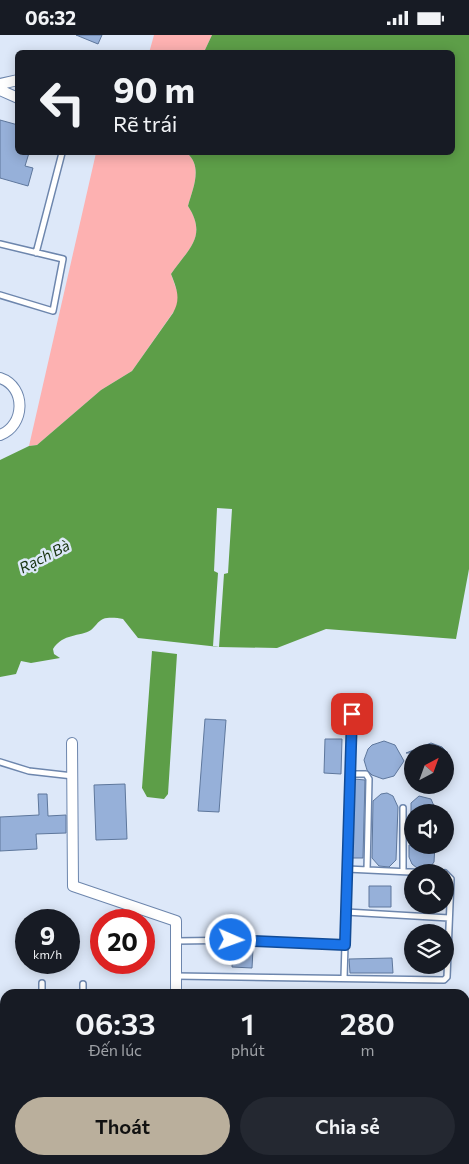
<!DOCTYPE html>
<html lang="vi">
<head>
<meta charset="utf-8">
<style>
	body { margin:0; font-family:Commissioner,sans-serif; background:#242831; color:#f1f3f6; height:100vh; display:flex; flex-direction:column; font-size:19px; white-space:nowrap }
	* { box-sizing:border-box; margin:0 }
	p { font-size:16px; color:#9ea1a6 }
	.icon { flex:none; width:28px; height:28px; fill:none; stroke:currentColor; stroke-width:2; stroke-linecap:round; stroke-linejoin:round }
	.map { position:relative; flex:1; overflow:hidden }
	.panel { position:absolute; left:0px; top:954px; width:470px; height:176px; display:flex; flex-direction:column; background:#171b24; border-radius:15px 15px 0 0; box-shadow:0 2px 12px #0003 }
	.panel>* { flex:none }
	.hud { position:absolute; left:15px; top:15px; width:440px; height:105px; border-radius:8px; box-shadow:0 2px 12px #0003; background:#171b24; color:#f1f3f6; overflow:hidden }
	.needle { width:32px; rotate:41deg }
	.tools { position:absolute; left:404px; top:709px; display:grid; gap:10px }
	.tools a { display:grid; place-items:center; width:50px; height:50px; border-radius:50%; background:#171b24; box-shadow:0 2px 12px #0003; font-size:25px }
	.speed { position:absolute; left:15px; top:874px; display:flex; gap:10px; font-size:25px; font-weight:700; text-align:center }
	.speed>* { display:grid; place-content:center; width:65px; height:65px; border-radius:50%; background:#171b24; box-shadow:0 2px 12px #0003; line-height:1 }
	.speed small { font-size:12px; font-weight:400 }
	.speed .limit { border:8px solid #d22; background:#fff; color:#111 }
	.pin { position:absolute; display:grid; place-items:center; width:42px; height:42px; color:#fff; margin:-21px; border-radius:10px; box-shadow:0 2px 8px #0006 }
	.me { position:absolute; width:55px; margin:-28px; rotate:92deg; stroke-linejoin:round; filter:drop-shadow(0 0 4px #0008) }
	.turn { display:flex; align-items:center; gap:18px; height:105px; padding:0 15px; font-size:22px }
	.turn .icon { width:65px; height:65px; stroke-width:2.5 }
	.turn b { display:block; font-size:35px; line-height:42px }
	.eta { display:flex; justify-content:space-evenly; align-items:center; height:85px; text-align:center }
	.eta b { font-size:30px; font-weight:600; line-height:35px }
	.button { display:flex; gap:10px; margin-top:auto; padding:10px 15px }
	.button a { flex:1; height:58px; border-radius:30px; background:#baaf9c; color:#111; font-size:20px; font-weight:600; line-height:58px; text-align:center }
	.button a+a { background:#242831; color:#f1f3f6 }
	.status { display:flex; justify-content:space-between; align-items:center; height:35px; padding:0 25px; background:#171b24; direction:ltr }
	.status svg { height:14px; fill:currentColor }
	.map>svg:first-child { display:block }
	.green { fill:#fdb1b1 }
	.water { fill:#5d9e48 }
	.pier { fill:#dde8f9 }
	.building { fill:#96b0d9; stroke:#5e779c }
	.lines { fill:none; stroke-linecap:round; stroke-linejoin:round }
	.service-casing { stroke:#6d86ad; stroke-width:8 }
	.minor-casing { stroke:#6d86ad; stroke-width:12 }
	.service { stroke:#fff; stroke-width:5 }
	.minor { stroke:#fff; stroke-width:10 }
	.route-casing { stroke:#114b97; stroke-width:12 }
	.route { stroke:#1a73e8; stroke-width:9 }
	.labels { text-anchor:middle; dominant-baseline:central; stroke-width:5; stroke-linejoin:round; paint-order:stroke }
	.water-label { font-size:15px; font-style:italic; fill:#183310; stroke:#dde8f9 }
</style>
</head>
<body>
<div class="status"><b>06:32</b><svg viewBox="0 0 49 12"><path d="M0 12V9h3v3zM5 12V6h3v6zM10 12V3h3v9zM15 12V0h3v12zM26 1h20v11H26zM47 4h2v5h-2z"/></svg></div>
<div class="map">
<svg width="469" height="1129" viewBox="0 0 469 1129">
	<rect width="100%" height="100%" fill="#dde8f9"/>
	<!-- green -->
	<path class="green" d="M154 0H212L204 17 149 18Z
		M96 118H187C203 132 193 153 188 171 208 202 188 214 171 239L179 262V269L132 336 101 355 37 410 29 411Z"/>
	<!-- water -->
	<path class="water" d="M212 0H469V534L456 604 326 594 277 613 219 612 138 603 123 584C117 583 109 582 103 584 98 586 95 592 91 595 80 602 63 598 53 614L54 619 60 623 31 628 21 626 16 639 0 642V425L29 411 37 410 101 355 132 336 173 278C181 264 177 254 171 239 188 214 208 202 188 171 193 153 203 132 187 118H452V18L204 17Z
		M152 616 177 619 168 759 164 764 147 762 142 753Z"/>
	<!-- pier -->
	<path class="pier" d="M217 473 232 474 228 538 224 539 219 612 213 611 218 538 214 536Z"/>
	<!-- building -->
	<path class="building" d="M76 0H102L98 9Z
		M0 85 18 90V118H29L25 131 33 133 28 151 0 143Z
		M205 684 226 685 219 777 198 776Z
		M325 704H342L341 739 324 738Z
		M384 706 395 710 404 726 394 741 383 744 372 740 367 735 364 725 368 714 372 710Z
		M431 708 442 712 448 718H406Z
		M354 744 365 745 363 823H352Z
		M125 749 127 804 96 805 94 750Z
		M387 758 393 761 398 772 396 825 389 832 379 831 372 823 373 766 381 759Z
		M38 759H47L48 781 66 780V798L36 799 37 814 0 816V782L39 780Z
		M419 761 431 764 437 778H411V768Z
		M409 810H435L434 827 431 831 429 834 417 833 412 829 409 822Z
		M369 851H391V872H369Z
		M406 854H412V863H406Z
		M233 913 253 914 252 933 232 932Z
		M392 923 393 938H350L349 924Z"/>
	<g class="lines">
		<defs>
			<path id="service" d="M0 209 63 224 53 276 0 260
				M36 218 62 118
				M0 727 29 736 73 741
				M350 739H366L369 744 367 835
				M347 834 431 838
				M403 836V773
				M346 877 449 883
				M176 906 251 905 345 910
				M176 941 444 945 447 942 451 844 445 838
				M344 943 352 679
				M83 949V959
				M42 959V948
				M42 1125V1129
				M89 1125V1129
				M391 1129 392 1125"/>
			<path id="minor" d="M0 49 18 45
				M0 55 18 63
				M0 343C27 352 25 391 0 400
				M72 708 73 851 176 886V959
				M465 1078 469 1049
				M176 1129V1125
				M290 1129 291 1125
				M458 1129 459 1125"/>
		</defs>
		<!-- service casing -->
		<use href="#service" class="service-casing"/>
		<!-- minor casing -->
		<use href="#minor" class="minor-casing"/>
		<!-- service -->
		<use href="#service" class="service"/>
		<!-- minor -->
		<use href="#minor" class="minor"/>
	</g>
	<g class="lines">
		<defs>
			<path id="route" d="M231 905 345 910 352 679"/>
		</defs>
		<!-- route casing -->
		<use href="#route" class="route-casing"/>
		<!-- route -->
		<use href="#route" class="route"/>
	</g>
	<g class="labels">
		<!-- water labels -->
		<g class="water-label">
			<text transform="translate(44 521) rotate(-27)">Rạch Bà</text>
		</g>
	</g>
</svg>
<div class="tools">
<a><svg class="needle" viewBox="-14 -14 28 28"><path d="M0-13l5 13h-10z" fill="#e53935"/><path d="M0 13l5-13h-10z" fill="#9ea1a6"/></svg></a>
<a><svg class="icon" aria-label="sound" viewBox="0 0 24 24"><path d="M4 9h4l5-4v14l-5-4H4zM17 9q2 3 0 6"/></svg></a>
<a><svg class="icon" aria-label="search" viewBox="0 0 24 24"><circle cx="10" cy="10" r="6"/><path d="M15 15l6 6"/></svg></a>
<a><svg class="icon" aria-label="layers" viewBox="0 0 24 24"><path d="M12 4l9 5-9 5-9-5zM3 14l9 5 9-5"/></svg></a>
</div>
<div class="speed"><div>9<small>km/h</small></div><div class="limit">20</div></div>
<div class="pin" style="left:352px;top:679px;background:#d93025"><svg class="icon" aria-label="arrive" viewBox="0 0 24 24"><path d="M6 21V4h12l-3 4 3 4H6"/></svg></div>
<svg class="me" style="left:231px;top:905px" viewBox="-20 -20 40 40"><circle r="17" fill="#1a73e8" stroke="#fff" stroke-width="3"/><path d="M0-11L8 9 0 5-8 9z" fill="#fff"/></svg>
<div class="hud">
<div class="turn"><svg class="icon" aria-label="left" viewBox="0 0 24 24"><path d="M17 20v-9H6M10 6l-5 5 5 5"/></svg><div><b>90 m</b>Rẽ trái</div></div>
</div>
<section class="panel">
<div class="eta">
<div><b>06:33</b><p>Đến lúc</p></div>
<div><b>1</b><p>phút</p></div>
<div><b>280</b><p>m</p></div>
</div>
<div class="button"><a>Thoát</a><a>Chia sẻ</a></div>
</section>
</div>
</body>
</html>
